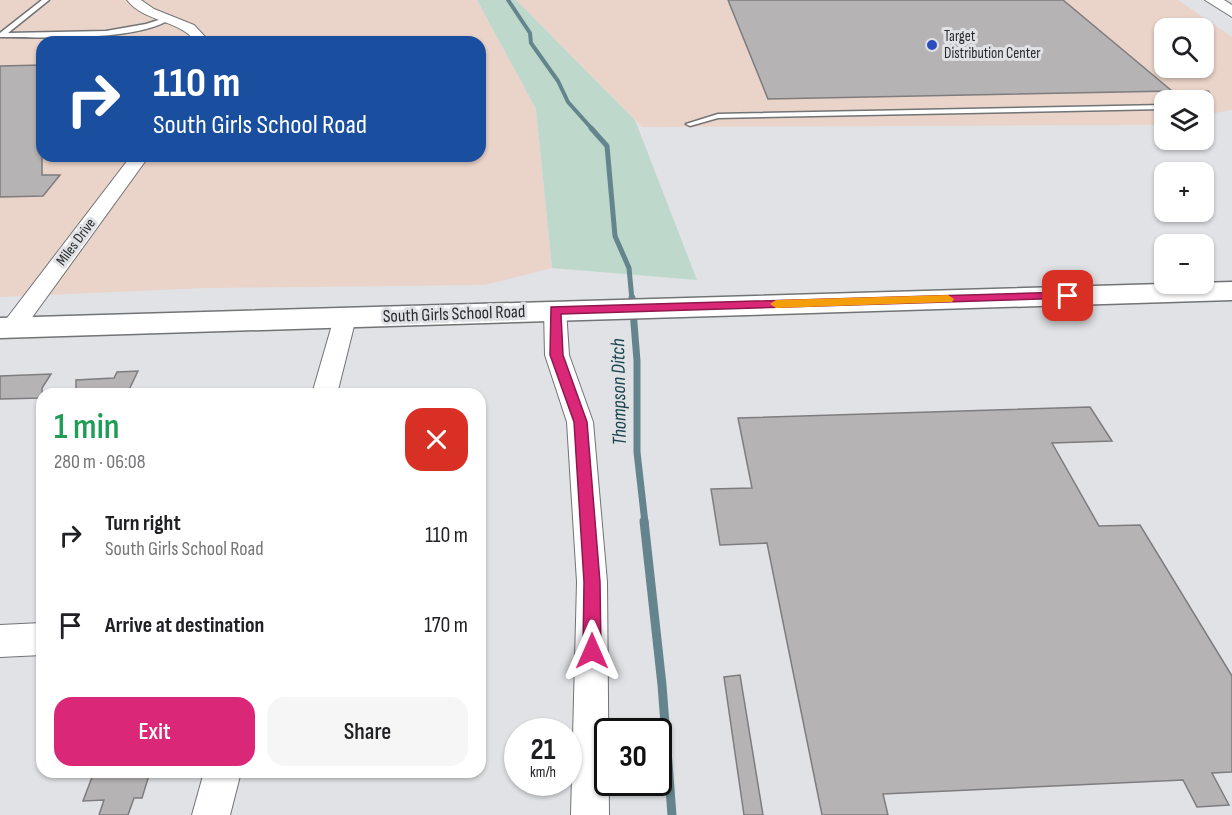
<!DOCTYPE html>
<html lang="en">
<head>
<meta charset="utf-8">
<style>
	body { margin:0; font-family:"Sofia Sans Condensed",sans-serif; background:#f6f6f6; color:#202124; height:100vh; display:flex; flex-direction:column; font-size:22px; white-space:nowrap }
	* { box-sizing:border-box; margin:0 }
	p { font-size:20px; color:#757577 }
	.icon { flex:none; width:33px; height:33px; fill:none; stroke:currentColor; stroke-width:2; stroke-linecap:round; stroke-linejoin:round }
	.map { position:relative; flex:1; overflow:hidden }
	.sheet { position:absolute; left:36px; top:388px; width:450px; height:390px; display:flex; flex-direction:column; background:#fff; border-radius:18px; box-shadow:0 2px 4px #0004 }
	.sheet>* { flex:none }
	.hud { position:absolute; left:36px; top:36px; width:450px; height:126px; border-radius:18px; box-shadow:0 2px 4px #0004; background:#1a4fa0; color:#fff; overflow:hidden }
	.controls { position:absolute; left:1154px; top:18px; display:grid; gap:12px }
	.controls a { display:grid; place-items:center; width:60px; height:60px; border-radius:12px; background:#fff; box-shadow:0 2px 4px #0004; font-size:30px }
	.speed { position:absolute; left:504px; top:718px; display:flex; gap:12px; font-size:30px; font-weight:700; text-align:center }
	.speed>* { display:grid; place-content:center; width:78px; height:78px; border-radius:50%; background:#fff; box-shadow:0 2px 4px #0004; line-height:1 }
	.speed small { font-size:15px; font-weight:400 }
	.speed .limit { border:3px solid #111; border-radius:9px; background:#fff; color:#111 }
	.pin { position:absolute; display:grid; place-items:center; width:51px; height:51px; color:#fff; margin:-26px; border-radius:12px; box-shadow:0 3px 9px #0006 }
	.me { position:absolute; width:66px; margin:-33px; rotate:0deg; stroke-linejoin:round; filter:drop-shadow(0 0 4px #0008) }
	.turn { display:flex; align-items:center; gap:21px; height:126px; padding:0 18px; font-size:27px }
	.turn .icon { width:78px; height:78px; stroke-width:2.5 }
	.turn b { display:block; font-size:42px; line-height:51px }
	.round { display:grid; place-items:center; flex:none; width:63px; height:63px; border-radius:18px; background:#f6f6f6 }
	.head { display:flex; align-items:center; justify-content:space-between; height:102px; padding:0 18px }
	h1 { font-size:36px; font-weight:600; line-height:45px; color:#1e9e55 }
	.button { display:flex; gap:12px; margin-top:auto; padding:12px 18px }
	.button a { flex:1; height:69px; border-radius:18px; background:#db2777; color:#fff; font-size:24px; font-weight:600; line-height:69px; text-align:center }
	.button a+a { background:#f6f6f6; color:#202124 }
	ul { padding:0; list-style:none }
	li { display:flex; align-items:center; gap:18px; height:90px; padding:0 18px }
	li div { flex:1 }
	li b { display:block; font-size:22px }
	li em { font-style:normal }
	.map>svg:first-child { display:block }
	.industrial { fill:#ead3c8; fill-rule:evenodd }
	.green { fill:#bed9cc }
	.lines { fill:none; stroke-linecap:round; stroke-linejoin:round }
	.stream-far3 { stroke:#64858e; stroke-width:4 }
	.stream-far2 { stroke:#64858e; stroke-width:5 }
	.stream-far1 { stroke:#64858e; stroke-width:7 }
	.stream { stroke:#64858e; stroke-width:9 }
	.building { fill:#b6b3b5; stroke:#7e7c7e; stroke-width:1.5 }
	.service-casing { stroke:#717375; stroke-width:3 }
	.minor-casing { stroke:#717375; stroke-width:2 }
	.tertiary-casing { stroke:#717375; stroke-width:2 }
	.secondary-casing { stroke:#717375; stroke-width:3 }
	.service { fill:#fff; fill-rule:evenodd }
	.minor { fill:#fff; fill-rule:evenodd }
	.tertiary { fill:#fff; fill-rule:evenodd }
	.secondary { fill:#fff; fill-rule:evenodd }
	.route { fill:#db2777; stroke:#8e194d; stroke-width:1.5 }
	.slow { fill:#f59e0b }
	.poi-dot { fill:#2c4dbd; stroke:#e0e2e5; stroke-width:2 }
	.labels { text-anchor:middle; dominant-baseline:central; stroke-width:6; stroke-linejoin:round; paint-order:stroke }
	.far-poi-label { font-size:15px; fill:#292a2b; stroke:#e0e2e5; text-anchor:start }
	.far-street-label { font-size:15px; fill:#292a2b; stroke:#e0e2e5 }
	.street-label { font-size:18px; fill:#292a2b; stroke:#e0e2e5 }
	.water-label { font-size:20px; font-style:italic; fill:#1b4550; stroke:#e0e2e5 }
</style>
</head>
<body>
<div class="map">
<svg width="1232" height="815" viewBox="0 0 1232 815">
	<rect width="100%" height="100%" fill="#e0e2e5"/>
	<!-- industrial -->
	<path class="industrial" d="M0 0H477L536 109 552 268 485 285 205 288 0 297ZM42 42H480V156H42Z
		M516 0H1178L1232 37V110L1203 115V100H1164V123L1153 125 642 127ZM1164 28H1203V68H1164Z"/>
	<!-- green -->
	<path class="green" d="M477 0H516L635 120 697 280 552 268 536 109Z"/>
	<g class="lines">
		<!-- stream-far3 -->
		<path class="stream-far3" d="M508 0 530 33 531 43 558 81 568 102 593 130"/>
		<!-- stream-far2 -->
		<path class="stream-far2" d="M591 128 607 146 615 236 629 268 632 300"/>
		<!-- stream-far1 -->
		<path class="stream-far1" d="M632 298 637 361V452L645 523"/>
		<!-- stream -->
		<path class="stream" d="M644 521 662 685 672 815"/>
	</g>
	<!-- building -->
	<path class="building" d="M728 0H1063L1172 91 768 99Z
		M42 65V175H60L43 196 0 197V66Z
		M138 371 127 394H76V380L114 378 117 372Z
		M51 374 42 388V398L0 399V376Z
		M1090 407 1112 441 1052 443 1099 526 1140 525 1232 676V772L1212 773 1229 805 1197 807 1183 780 883 794 888 815H822L767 543 720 545 711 489 752 488 738 418Z
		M740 675 763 815H744L724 677Z
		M94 772H150L142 798H134L128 815H99L104 800 83 801Z"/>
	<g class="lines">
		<defs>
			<path id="service" d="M42 0H49L8 33 106 31 146 24 168 17 171 19C133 42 45 37 0 37V33Z
				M1202 92H1208L1212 100 1203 107Z
				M1164 105V109L718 118 690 126 686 124 718 114Z"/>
			<path id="minor" d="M127 0H141L154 9 194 25 210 42H196C179 19 145 23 127 0Z
				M131 156H149L20 334 12 336 4 334 0 328 4 322Z
				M555 302 563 305 566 310 569 355 593 422 607 582 609 815H571L577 582 567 422 545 355 544 310 547 305Z
				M345 310 353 313 356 318 337 394H312L334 318 337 313Z
				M42 623V655L0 657V625Z
				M204 772H241L230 815H192Z"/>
			<path id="tertiary" d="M1205 0H1224L1232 5V17Z"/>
			<path id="secondary" d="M1232 282V300L0 338V318Z"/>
		</defs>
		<!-- service casing -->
		<use href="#service" class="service-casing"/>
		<!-- minor casing -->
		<use href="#minor" class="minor-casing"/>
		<!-- tertiary casing -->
		<use href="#tertiary" class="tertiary-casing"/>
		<!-- secondary casing -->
		<use href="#secondary" class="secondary-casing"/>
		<!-- service -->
		<use href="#service" class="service"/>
		<!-- minor -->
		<use href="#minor" class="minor"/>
		<!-- tertiary -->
		<use href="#tertiary" class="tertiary"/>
		<!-- secondary -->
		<use href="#secondary" class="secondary"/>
	</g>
	<!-- route -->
	<path class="route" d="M1068 292 1074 296 1072 298 561 314 563 355 587 422 600 582 601 651 598 658 592 660 586 658 583 651 584 582 574 422 550 355 551 307Z"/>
	<!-- slow -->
	<path class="slow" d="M948 295 954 299 952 302 776 308 770 304 776 300Z"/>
	<!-- markers -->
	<circle class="poi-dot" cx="932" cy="45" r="6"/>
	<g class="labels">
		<!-- far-poi labels -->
		<g class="far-poi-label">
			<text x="944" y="36">Target<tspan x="944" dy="17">Distribution Center</tspan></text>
		</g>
		<!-- far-street labels -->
		<g class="far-street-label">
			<text transform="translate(76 242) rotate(-53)">Miles Drive</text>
		</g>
		<!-- street labels -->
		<g class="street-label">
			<text transform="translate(454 314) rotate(-2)">South Girls School Road</text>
		</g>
		<!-- water labels -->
		<g class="water-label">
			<text transform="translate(619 392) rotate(-91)">Thompson Ditch</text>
		</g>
	</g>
</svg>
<div class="controls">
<a><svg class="icon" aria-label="search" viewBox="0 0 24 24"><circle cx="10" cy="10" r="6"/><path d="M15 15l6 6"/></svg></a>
<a><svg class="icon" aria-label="layers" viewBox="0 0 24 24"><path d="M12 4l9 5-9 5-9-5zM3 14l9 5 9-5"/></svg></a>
<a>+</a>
<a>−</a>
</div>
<div class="speed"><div>21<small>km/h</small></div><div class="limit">30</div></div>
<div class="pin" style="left:1068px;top:296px;background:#d93025"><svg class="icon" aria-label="arrive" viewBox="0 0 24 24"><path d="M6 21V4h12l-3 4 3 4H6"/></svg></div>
<svg class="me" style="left:592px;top:651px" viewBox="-20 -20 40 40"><path d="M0-17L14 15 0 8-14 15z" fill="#db2777" stroke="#fff" stroke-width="4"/></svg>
<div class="hud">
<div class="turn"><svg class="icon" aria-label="right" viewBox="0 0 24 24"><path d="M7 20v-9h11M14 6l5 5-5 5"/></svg><div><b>110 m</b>South Girls School Road</div></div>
</div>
<section class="sheet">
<div class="head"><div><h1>1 min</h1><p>280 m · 06:08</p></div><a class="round" style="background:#d93025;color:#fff"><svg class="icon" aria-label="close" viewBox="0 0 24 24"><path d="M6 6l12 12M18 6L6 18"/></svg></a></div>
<ul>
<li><svg class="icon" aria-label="right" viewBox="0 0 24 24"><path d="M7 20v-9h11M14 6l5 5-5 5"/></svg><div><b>Turn right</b><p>South Girls School Road</p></div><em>110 m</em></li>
<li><svg class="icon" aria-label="arrive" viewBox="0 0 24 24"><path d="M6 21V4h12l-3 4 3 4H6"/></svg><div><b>Arrive at destination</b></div><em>170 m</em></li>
</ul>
<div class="button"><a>Exit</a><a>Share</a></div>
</section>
</div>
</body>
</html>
